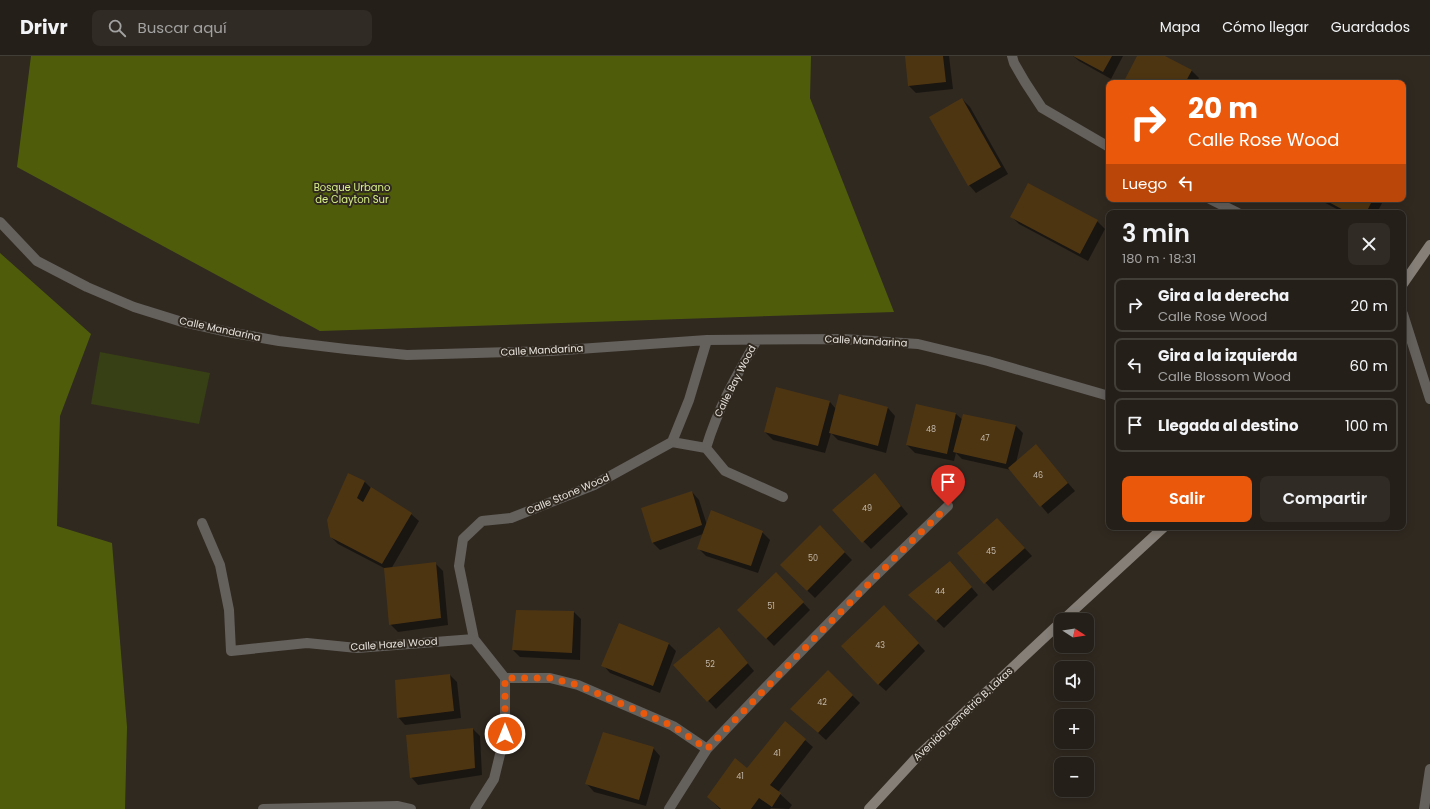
<!DOCTYPE html>
<html lang="es">
<head>
<meta charset="utf-8">
<style>
	body { margin:0; font-family:Poppins,sans-serif; background:#302c25; color:#f1f3f6; height:100vh; display:flex; flex-direction:column; font-size:15px; white-space:nowrap }
	* { box-sizing:border-box; margin:0 }
	p { font-size:13px; color:#a3a2a2 }
	.icon { flex:none; width:22px; height:22px; fill:none; stroke:currentColor; stroke-width:2; stroke-linecap:round; stroke-linejoin:round }
	.map { position:relative; flex:1; overflow:hidden }
	.sheet { position:absolute; left:1106px; top:154px; width:300px; height:320px; display:flex; flex-direction:column; background:#241f18; border-radius:8px; box-shadow:0 2px 10px #0003,0 0 0 1px #413d37 }
	.sheet>* { flex:none }
	.guide { position:absolute; left:1106px; top:24px; width:300px; height:122px; border-radius:8px; box-shadow:0 2px 10px #0003,0 0 0 1px #413d37; background:#ea580c; color:#fff; overflow:hidden }
	.needle { width:26px; rotate:102deg }
	.buttons { position:absolute; left:1054px; top:557px; display:grid; gap:8px }
	.buttons a { display:grid; place-items:center; width:40px; height:40px; border-radius:8px; background:#241f18; box-shadow:0 2px 10px #0003,0 0 0 1px #413d37; font-size:20px }
	.pin { position:absolute; display:grid; place-items:center; width:34px; height:34px; color:#fff; margin:-41px -17px; border-radius:50% 50% 50% 0; rotate:-45deg; box-shadow:0 0 4px #0007 }
	.pin .icon { rotate:45deg }
	.me { position:absolute; width:44px; margin:-22px; rotate:0deg; stroke-linejoin:round; filter:drop-shadow(0 0 3px #0008) }
	.turn { display:flex; align-items:center; gap:14px; height:84px; padding:0 16px; font-size:18px }
	.turn .icon { width:52px; height:52px; stroke-width:2.5 }
	.turn b { display:block; font-size:28px; line-height:34px }
	.then { display:flex; align-items:center; height:38px; padding:0 16px; background:#0003; gap:8px; font-size:15px }
	.round { display:grid; place-items:center; flex:none; width:42px; height:42px; border-radius:8px; background:#302c25 }
	.overview { display:flex; align-items:center; justify-content:space-between; height:68px; padding:0 16px }
	h1 { font-size:24px; font-weight:600; line-height:30px }
	.button { display:flex; gap:8px; margin-top:auto; padding:8px 16px }
	.button a { flex:1; height:46px; border-radius:8px; background:#ea580c; color:#fff; font-size:16px; font-weight:600; line-height:46px; text-align:center }
	.button a+a { background:#302c25; color:#f1f3f6 }
	ul { padding:0; list-style:none }
	li { display:flex; align-items:center; gap:12px; height:54px; margin:0 8px 6px; padding:0 8px; border:2px solid #413d37; border-radius:8px }
	li div { flex:1 }
	li b { display:block; font-size:15px }
	li em { font-style:normal }
	header { display:flex; align-items:center; gap:24px; box-sizing:border-box; height:56px; padding:0 20px; background:#241f18; border-bottom:1px solid #413d37 }
	header strong { font-size:19px }
	nav { display:flex; gap:22px; margin-inline-start:auto; font-size:14px }
	.search { width:280px; height:36px; background:#302c25; display:flex; align-items:center; gap:10px; box-sizing:border-box; padding:0 14px; border-radius:8px; color:#a3a2a2; font-size:15px }
	.map>svg:first-child { display:block }
	.green { fill:#373f15 }
	.forest { fill:#4f5d0b }
	.shadow { fill:#0007 }
	.building { fill:#4e3512 }
	.lines { fill:none; stroke-linecap:round; stroke-linejoin:round }
	.street { stroke:#64605c; stroke-width:10 }
	.secondary { stroke:#857f78; stroke-width:10 }
	.route { stroke:#ea580c; stroke-width:7; stroke-dasharray:0 12.6 }
	.labels { text-anchor:middle; dominant-baseline:central; stroke-width:4; stroke-linejoin:round; paint-order:stroke }
	.number-label { font-size:8px; fill:#c2b8aa }
	.park-label { font-size:10px; fill:#d8f088; stroke:#302920 }
	.street-label { font-size:10px; fill:#e8e3dd; stroke:#302920 }
</style>
</head>
<body>
<header>
<strong>Drivr</strong>
<div class="search"><svg class="icon" aria-label="search" viewBox="0 0 24 24"><circle cx="10" cy="10" r="6"/><path d="M15 15l6 6"/></svg>Buscar aquí</div>
<nav><a>Mapa</a><a>Cómo llegar</a><a>Guardados</a></nav>
</header>
<div class="map">
<svg width="1430" height="753" viewBox="0 0 1430 753">
	<rect width="100%" height="100%" fill="#302920"/>
	<!-- green -->
	<path class="green" d="M100 296 210 317 199 368 91 348Z"/>
	<!-- forest -->
	<path class="forest" d="M31 0H811L810 42 894 256 320 275 17 111Z
		M0 197 91 278 60 360 57 470 112 487 127 671 125 753H0Z"/>
	<!-- shadow -->
	<path class="shadow" d="M906 0H949L953 33 916 37 909 30Z
		M1073 0H1123L1111 23 1079 5Z
		M1138 0H1163L1191 14 1199 22 1196 27H1124Z
		M962 43 970 51 1008 118 976 137 969 129Z
		M1029 128 1097 165 1105 173 1088 205 1019 168 1012 161Z
		M1318 143H1384L1377 157H1344Z
		M840 339 888 352 895 360 886 397 838 384 831 377 825 397 773 384 765 376 830 346 836 353Z
		M917 349 956 358 963 364 964 359 1016 370 1023 377 1016 407 1036 390 1075 435 1048 458 1011 414 962 403 956 397 954 405 915 397 907 389Z
		M875 419 908 458 871 493 833 454Z
		M364 425 371 432 411 458 419 465 391 513 435 507 443 515 448 569 398 576 390 568 386 513 338 488 331 481Z
		M692 436 699 444 707 469 762 476 770 484 758 517 706 500 698 492 703 478 660 494 653 487 642 453Z
		M1004 470 1032 500 993 535 959 497Z
		M820 471 852 504 815 542 781 509Z
		M957 514 978 539 944 572 917 546Z
		M783 525 810 554 774 590 739 554Z
		M574 556 581 563 580 604 520 601 513 594Z
		M891 558 925 595 886 635 878 628Z
		M719 573 754 615 716 653 674 609Z
		M669 588 676 595 660 637 610 617 603 609Z
		M828 615 860 647 826 684 791 653Z
		M450 619 457 626 461 662 405 669 398 661Z
		M473 673 480 680 482 719 418 729 411 721Z
		M805 684 813 691 778 736 792 749 789 753 771 752 770 753H720L708 741Z
		M653 692 660 700 646 750 594 736 587 728Z"/>
	<!-- building -->
	<path class="building" d="M905 0H943L946 26 908 30Z
		M1073 0H1112L1103 16Z
		M1137 0H1165L1192 14 1185 27H1123Z
		M962 42 1001 111 968 130 929 61Z
		M1028 127 1098 164 1080 198 1010 161Z
		M1323 143H1373L1366 157H1349Z
		M776 331 830 345 818 390 764 376Z
		M839 338 888 351 878 390 829 377Z
		M916 348 956 357 947 398 906 389Z
		M963 358 1016 369 1006 408 953 396Z
		M1036 388 1068 427 1040 451 1008 412Z
		M348 417 365 425 357 442 363 446 371 431 412 457 382 508 330 481 327 464Z
		M875 417 901 450 862 487 832 454Z
		M692 435 702 469 652 487 641 452Z
		M711 454 763 475 751 510 697 493Z
		M997 462 1025 492 984 528 957 497Z
		M820 469 845 496 807 535 780 509Z
		M950 505 972 531 936 565 908 539Z
		M436 506 441 562 389 569 384 512Z
		M776 516 804 546 766 583 737 554Z
		M884 549 919 587 878 629 841 590Z
		M516 554 574 555 572 597 512 594Z
		M619 567 669 587 653 630 601 610Z
		M719 571 748 607 707 646 673 609Z
		M828 614 853 639 818 677 790 653Z
		M450 618 454 655 397 662 395 624Z
		M785 665 806 683 770 729 781 737 772 751 759 742 751 753H721L707 741 735 702 747 712Z
		M473 672 475 712 410 722 406 679Z
		M603 676 654 691 639 744 585 728Z"/>
	<g class="lines">
		<!-- street -->
		<path class="street" d="M1012 0 1014 7 1025 26 1042 52 1109 91
			M1210 143 1238 157
			M0 166 37 205 87 231 134 251 179 265 228 276 279 285 346 293 407 299 550 295 707 284 843 283 918 288 988 305 1109 340
			M1403 258 1430 343
			M672 386 689 344 707 284
			M706 392C718 352 736 320 757 284
			M706 392 725 415 783 441
			M202 467 220 509 229 554 231 595 307 587 357 592 474 583
			M505 622 474 583 459 510 463 483 482 465 511 462 594 429 672 386 706 392
			M505 622H550L578 629 673 670 707 693
			M263 753 398 750 411 753
			M475 753 494 723 505 678V622
			M669 753 707 693 767 630 866 529 948 450
			M1424 753 1430 713"/>
		<!-- secondary -->
		<path class="secondary" d="M1403 228 1430 189
			M1063 564 1164 471
			M869 753 917 701 1061 566"/>
	</g>
	<g class="lines">
		<!-- route -->
		<path class="route" d="M505 678V622H550L578 629 673 670 707 693C786 611 866 529 948 450"/>
	</g>
	<g class="labels">
		<!-- number labels -->
		<g class="number-label">
			<text x="931" y="373">48</text>
			<text x="985" y="382">47</text>
			<text x="1038" y="419">46</text>
			<text x="867" y="452">49</text>
			<text x="991" y="495">45</text>
			<text x="813" y="502">50</text>
			<text x="940" y="535">44</text>
			<text x="771" y="550">51</text>
			<text x="880" y="589">43</text>
			<text x="710" y="608">52</text>
			<text x="822" y="646">42</text>
			<text x="777" y="697">41</text>
			<text x="740" y="720">41</text>
		</g>
		<!-- park labels -->
		<g class="park-label">
			<text x="352" y="131">Bosque Urbano<tspan x="352" dy="12">de Clayton Sur</tspan></text>
		</g>
		<!-- street labels -->
		<g class="street-label">
			<text transform="translate(220 273) rotate(12)">Calle Mandarina</text>
			<text transform="translate(866 285) rotate(3)">Calle Mandarina</text>
			<text transform="translate(542 294) rotate(-3)">Calle Mandarina</text>
			<text transform="translate(735 325) rotate(-63)">Calle Bay Wood</text>
			<text transform="translate(568 438) rotate(-23)">Calle Stone Wood</text>
			<text transform="translate(394 588) rotate(-4)">Calle Hazel Wood</text>
			<text transform="translate(963 658) rotate(-43)">Avenida Demetrio B. Lakas</text>
		</g>
	</g>
</svg>
<div class="buttons">
<a><svg class="needle" viewBox="-14 -14 28 28"><path d="M0-13l5 13h-10z" fill="#e53935"/><path d="M0 13l5-13h-10z" fill="#a3a2a2"/></svg></a>
<a><svg class="icon" aria-label="sound" viewBox="0 0 24 24"><path d="M4 9h4l5-4v14l-5-4H4zM17 9q2 3 0 6"/></svg></a>
<a>+</a>
<a>−</a>
</div>
<div class="pin" style="left:948px;top:450px;background:#d93025"><svg class="icon" aria-label="arrive" viewBox="0 0 24 24"><path d="M6 21V4h12l-3 4 3 4H6"/></svg></div>
<svg class="me" style="left:505px;top:678px" viewBox="-20 -20 40 40"><circle r="17" fill="#ea580c" stroke="#fff" stroke-width="3"/><path d="M0-11L8 9 0 5-8 9z" fill="#fff"/></svg>
<div class="guide">
<div class="turn"><svg class="icon" aria-label="right" viewBox="0 0 24 24"><path d="M7 20v-9h11M14 6l5 5-5 5"/></svg><div><b>20 m</b>Calle Rose Wood</div></div>
<div class="then">Luego<svg class="icon" aria-label="left" viewBox="0 0 24 24"><path d="M17 20v-9H6M10 6l-5 5 5 5"/></svg></div>
</div>
<section class="sheet">
<div class="overview"><div><h1>3 min</h1><p>180 m · 18:31</p></div><a class="round"><svg class="icon" aria-label="close" viewBox="0 0 24 24"><path d="M6 6l12 12M18 6L6 18"/></svg></a></div>
<ul>
<li><svg class="icon" aria-label="right" viewBox="0 0 24 24"><path d="M7 20v-9h11M14 6l5 5-5 5"/></svg><div><b>Gira a la derecha</b><p>Calle Rose Wood</p></div><em>20 m</em></li>
<li><svg class="icon" aria-label="left" viewBox="0 0 24 24"><path d="M17 20v-9H6M10 6l-5 5 5 5"/></svg><div><b>Gira a la izquierda</b><p>Calle Blossom Wood</p></div><em>60 m</em></li>
<li><svg class="icon" aria-label="arrive" viewBox="0 0 24 24"><path d="M6 21V4h12l-3 4 3 4H6"/></svg><div><b>Llegada al destino</b></div><em>100 m</em></li>
</ul>
<div class="button"><a>Salir</a><a>Compartir</a></div>
</section>
</div>
</body>
</html>
